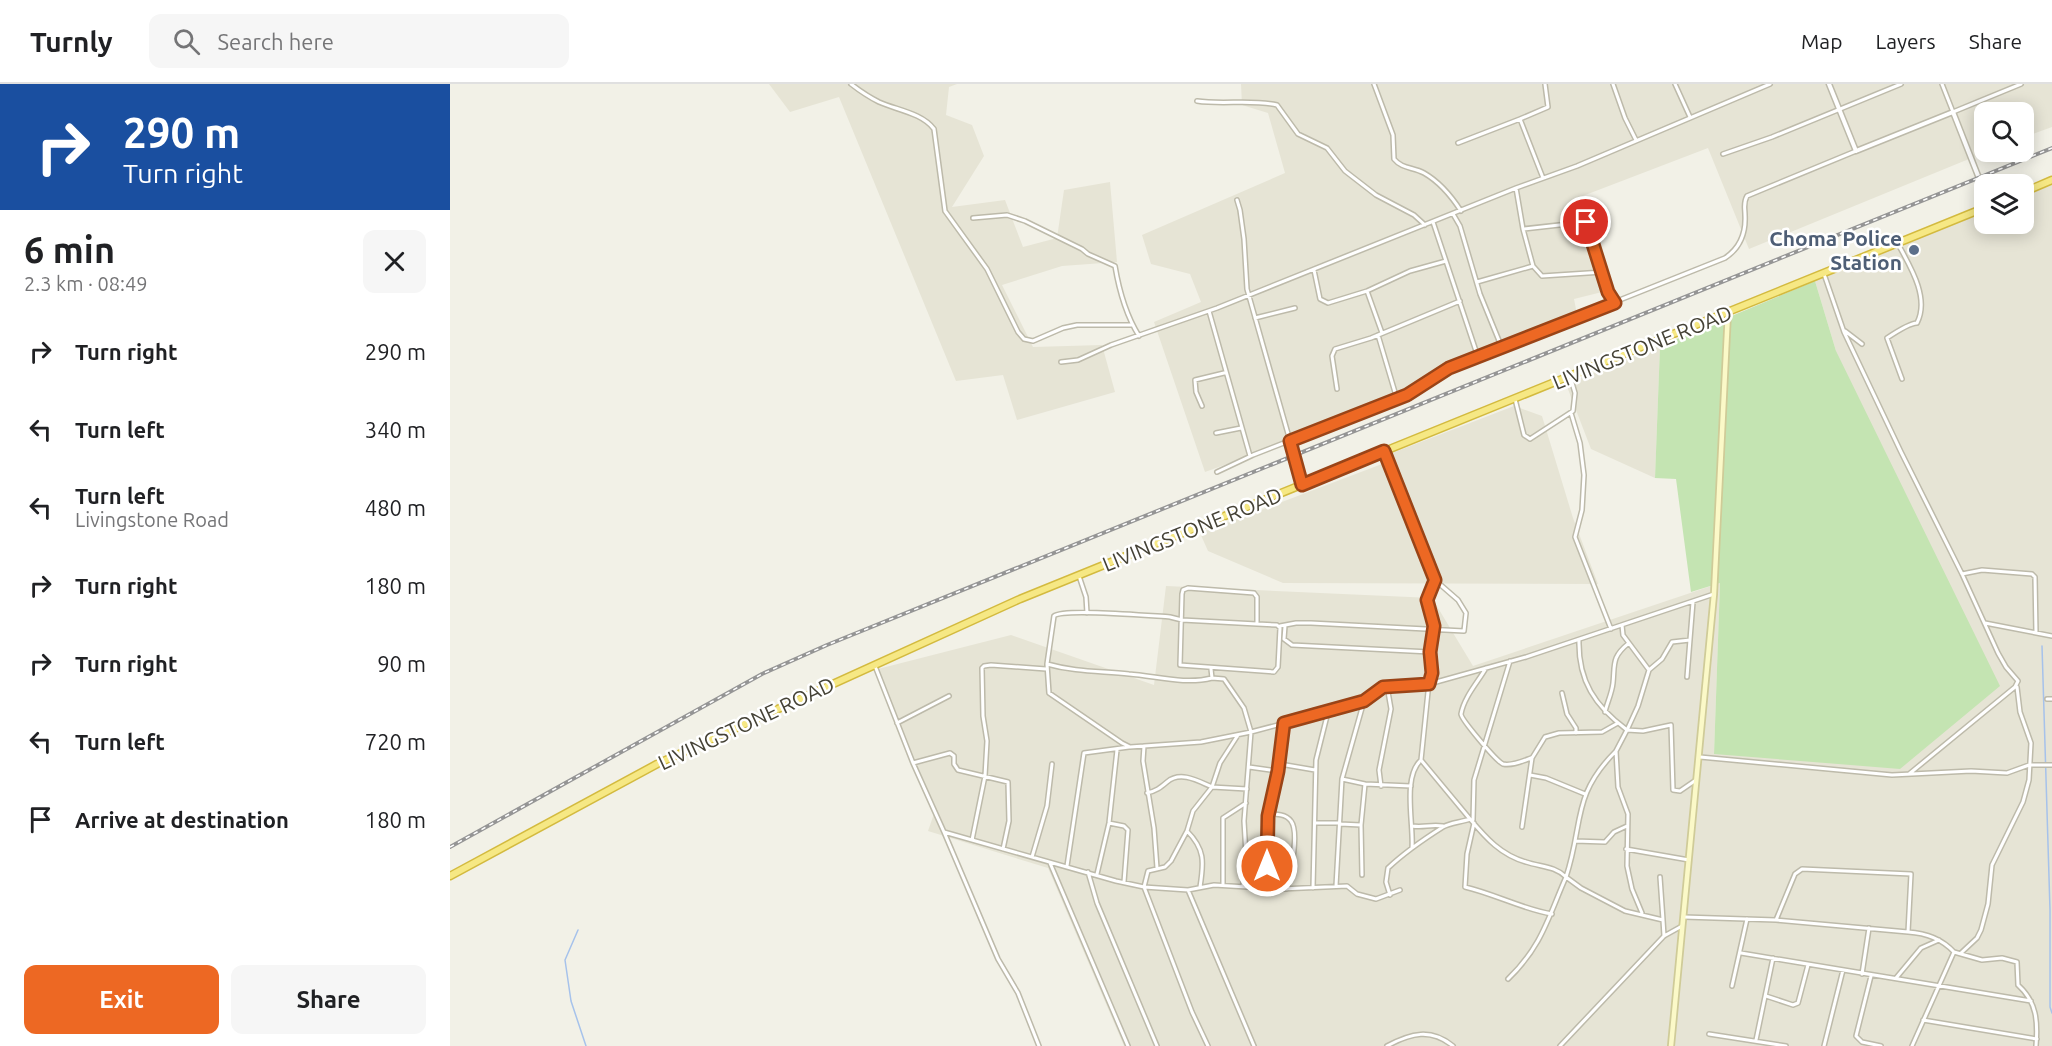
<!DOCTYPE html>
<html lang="en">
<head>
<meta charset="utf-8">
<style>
	body { margin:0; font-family:Ubuntu,sans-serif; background:#f6f6f6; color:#202124; height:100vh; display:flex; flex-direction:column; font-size:22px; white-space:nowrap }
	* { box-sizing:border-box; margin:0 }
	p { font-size:20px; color:#757577 }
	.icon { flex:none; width:33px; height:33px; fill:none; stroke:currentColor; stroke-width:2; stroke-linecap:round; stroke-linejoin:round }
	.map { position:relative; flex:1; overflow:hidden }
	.side { display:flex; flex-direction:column; background:#fff; width:450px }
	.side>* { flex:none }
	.guide { background:#1a4fa0; color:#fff; overflow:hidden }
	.tools { position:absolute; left:1524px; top:18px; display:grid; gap:12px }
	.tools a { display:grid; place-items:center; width:60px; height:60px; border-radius:12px; background:#fff; box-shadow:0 3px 15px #0003; font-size:30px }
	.pin { position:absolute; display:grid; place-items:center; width:51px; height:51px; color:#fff; margin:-26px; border:3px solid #fff; border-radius:50%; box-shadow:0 2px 6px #0007 }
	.me { position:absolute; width:66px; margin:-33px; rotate:0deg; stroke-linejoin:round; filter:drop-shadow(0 0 4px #0008) }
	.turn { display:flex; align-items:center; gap:21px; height:126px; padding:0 24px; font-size:27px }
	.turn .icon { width:78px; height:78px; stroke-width:2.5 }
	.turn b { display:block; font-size:42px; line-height:51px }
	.round { display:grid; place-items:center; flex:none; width:63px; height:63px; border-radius:12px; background:#f6f6f6 }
	.head { display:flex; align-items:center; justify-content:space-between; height:102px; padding:0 24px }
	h1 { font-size:36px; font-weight:700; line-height:45px }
	.cta { display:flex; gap:12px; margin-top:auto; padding:12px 24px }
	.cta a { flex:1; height:69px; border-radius:12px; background:#ed6823; color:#fff; font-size:24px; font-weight:700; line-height:69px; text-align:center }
	.cta a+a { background:#f6f6f6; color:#202124 }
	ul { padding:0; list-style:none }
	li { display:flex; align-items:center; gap:18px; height:78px; padding:0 24px }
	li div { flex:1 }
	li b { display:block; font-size:22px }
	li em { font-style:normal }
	header { display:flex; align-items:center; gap:36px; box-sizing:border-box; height:84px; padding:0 30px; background:#fff; border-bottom:2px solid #e0e0e0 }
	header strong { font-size:28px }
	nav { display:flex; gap:33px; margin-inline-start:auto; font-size:21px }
	.search { width:420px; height:54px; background:#f6f6f6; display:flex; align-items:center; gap:15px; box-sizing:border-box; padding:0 21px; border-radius:12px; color:#757577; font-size:22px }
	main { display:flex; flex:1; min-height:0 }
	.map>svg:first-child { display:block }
	.residential { fill:#e6e4d5 }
	.green { fill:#c4e4b2 }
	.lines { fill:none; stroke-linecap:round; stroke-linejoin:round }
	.stream { stroke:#a6c2eb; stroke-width:1.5 }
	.minor-casing { stroke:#bdbaaa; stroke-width:6 }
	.tertiary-casing { stroke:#bdbaaa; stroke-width:7 }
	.secondary-casing { stroke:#cfcb98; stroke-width:8 }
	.trunk-casing { stroke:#d3ba3f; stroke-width:9 }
	.minor { stroke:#fff; stroke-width:3 }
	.tertiary { stroke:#fff; stroke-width:4 }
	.secondary { stroke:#fbf9c8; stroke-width:4.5 }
	.trunk { stroke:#f6e884; stroke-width:6 }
	.rail-casing { stroke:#959595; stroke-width:4 }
	.rail { stroke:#fff; stroke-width:1.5; stroke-dasharray:4.5; stroke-linecap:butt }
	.route-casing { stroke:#9a4417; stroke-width:15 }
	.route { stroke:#ed6823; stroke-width:10 }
	.service-dot { fill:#5c6f8a; stroke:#fff; stroke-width:2 }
	.labels { text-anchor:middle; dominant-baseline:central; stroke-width:5; stroke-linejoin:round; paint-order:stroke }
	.service-label { font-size:21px; font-weight:bold; fill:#4e5e75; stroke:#fff; text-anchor:end }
	.street-label { font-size:21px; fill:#454236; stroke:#fff }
</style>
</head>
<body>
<header>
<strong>Turnly</strong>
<div class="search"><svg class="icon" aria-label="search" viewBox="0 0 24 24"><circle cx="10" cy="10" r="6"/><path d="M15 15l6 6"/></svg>Search here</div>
<nav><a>Map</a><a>Layers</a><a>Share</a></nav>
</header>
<main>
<section class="side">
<div class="guide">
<div class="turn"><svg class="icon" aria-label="right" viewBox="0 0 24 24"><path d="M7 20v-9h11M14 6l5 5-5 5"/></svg><div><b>290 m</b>Turn right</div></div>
</div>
<div class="head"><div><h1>6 min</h1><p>2.3 km · 08:49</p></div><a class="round"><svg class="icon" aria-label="close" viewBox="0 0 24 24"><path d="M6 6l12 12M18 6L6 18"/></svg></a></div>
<ul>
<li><svg class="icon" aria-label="right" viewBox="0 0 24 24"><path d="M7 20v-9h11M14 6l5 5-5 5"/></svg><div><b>Turn right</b></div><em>290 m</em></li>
<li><svg class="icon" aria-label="left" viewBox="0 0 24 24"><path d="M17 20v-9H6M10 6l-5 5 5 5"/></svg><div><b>Turn left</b></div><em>340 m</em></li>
<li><svg class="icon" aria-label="left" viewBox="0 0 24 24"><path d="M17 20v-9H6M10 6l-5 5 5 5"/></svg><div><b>Turn left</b><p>Livingstone Road</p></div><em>480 m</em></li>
<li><svg class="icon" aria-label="right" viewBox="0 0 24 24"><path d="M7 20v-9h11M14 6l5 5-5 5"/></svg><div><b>Turn right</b></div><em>180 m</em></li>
<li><svg class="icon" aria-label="right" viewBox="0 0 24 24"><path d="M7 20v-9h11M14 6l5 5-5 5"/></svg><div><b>Turn right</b></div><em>90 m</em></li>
<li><svg class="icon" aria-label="left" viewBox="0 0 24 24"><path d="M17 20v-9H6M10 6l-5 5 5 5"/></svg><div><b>Turn left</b></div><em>720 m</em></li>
<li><svg class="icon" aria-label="arrive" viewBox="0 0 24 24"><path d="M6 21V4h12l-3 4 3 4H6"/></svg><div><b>Arrive at destination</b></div><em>180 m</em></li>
</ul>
<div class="cta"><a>Exit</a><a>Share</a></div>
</section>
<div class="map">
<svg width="1602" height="962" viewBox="0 0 1602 962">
	<rect width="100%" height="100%" fill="#f2f1e7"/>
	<!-- residential -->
	<path class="residential" d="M319 0H507L499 3 496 31 522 41 534 72 502 123 555 116 573 163 607 154 614 106 660 98 667 178 612 182 552 201 583 263 652 261 665 308 567 336 553 291 506 297 389 13 340 28Z
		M791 0H1602V43L1574 53V28H1534L1536 68 1299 165 1258 64 1130 113 1152 208 1124 215 1128 236 1018 279 919 328 755 388 704 238 751 218 740 190 701 180 692 151 835 89 818 29 792 21Z
		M1602 101V962H674L598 784 478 747 486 724 424 586 561 551 704 601 716 502 982 514 1023 582 1270 499 1264 670 1386 267 1365 197 1467 151 1534 126V140H1574V112Z
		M1210 262 1205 394 1141 365 1116 300Z
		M1064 322 1092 332 1123 434 1148 500 833 499 758 467 750 449 932 380V373Z"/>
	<!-- green -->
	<path class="green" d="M1365 197 1386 267 1550 602 1450 685 1264 670 1270 499 1241 508 1226 395 1205 394 1210 262Z"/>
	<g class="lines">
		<!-- stream -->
		<path class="stream" d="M1592 562 1600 826V923L1602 929
			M128 846 115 876 121 917 136 962"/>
		<defs>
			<path id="minor" d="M401 0C410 7 419 13 429 18 447 26 472 29 484 45L495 127 537 185 568 248 574 255 583 257 613 244 627 241H682
				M924 0 943 51 944 75C952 85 963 83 974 89 988 97 1002 113 1011 127
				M1163 0 1175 34 1186 56
				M1225 0 1240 33
				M1492 0 1503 28 1571 0
				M747 17C773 21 801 15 827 21L848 50 877 64 895 87 926 111 964 131 975 141
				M1070 35 1098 23 1095 0
				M1008 59 1070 35 1093 94
				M1273 70 1322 53 1451 0
				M787 116 790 126 794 155 797 205 852 399
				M1003 130 1010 142 1030 210 1052 264
				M523 134 557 131 575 137 632 165 638 170 665 182C669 206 676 231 689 252
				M983 138 1028 273
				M1073 145 1136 138 1158 208 1165 219
				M1448 160C1460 182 1480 214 1467 239 1460 239 1443 250 1437 254L1452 295
				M1083 182 1092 192 1153 188
				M864 186 870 215 878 219 917 207 960 187 996 177
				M1374 190 1394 248 1451 368 1512 490 1548 569 1556 583 1568 597 1565 603 1459 690
				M1027 198 1083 182 1073 145 1066 104
				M917 207 932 249
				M759 227 800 372
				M805 234 845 224
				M1395 247 1412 260
				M928 251 947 315
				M611 278 628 276 661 261 767 224 1066 104 1127 82 1320 0
				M887 305 882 272 885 265 921 254 1010 217
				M1065 315 1074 351 1080 355 1123 327 1125 309 1120 292
				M752 322 746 308 745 296 774 289
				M1121 329 1130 359 1134 391 1132 426 1125 453 1161 545
				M766 349 791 344
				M767 388 803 371 957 311 999 284 1275 174C1290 164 1296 149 1295 131 1295 124 1293 119 1297 112L1406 67
				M1512 490 1532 486 1582 490 1585 493 1586 549
				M629 492 636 513 637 529
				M1535 539 1602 552
				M1172 541 1173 551 1199 586 1188 622 1177 646 1193 647 1221 641 1223 706 1230 707 1246 696
				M830 542 846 539H861L1014 547 1016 529 1008 516 985 496 935 369
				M835 542 834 555 842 561 980 568
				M1129 556C1128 597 1145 622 1177 646L1166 667
				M597 580 599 609 672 659 680 663 751 658 801 648 907 620 933 603 979 600 1076 573 1264 510
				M425 582 463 679 494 748 666 797 694 803 738 806
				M1036 584C1028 598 1014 613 1011 630 1011 635 1046 677 1053 680 1062 682 1073 677 1081 674
				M761 585 762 594 774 595 794 624 801 648 794 737 796 771 793 802
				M1199 586 1212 575 1222 558 1240 556
				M1237 593 1243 518
				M762 594C735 601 706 592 679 590 651 587 625 588 597 580L604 532C613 524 702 532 720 533L732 536 807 540V513L804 509 738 504 733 506 732 510 730 581 824 588 828 583 830 544 827 541 807 540
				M1112 609 1117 630 1126 644V649
				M1597 615H1602
				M914 617 892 695 915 700
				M1155 628C1157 619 1162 609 1163 599 1165 581 1161 573 1179 559
				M447 639 499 612
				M788 651 770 679 762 703 797 705
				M694 662 693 677 704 744 707 784
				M1250 673 1442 691 1521 687 1557 689 1579 681H1602
				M463 679 500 669 504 672V680L508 686 558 698 559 737 553 765
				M830 680 865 686
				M799 683 828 687
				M1080 691 1096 694 1135 710
				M931 702 929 686 941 625 937 602
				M697 709C706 707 710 704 717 698 731 686 750 698 762 703L743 727 737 747 721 777 715 783 698 787 694 803 742 928 758 962
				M819 730C826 730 836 730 841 737 850 749 840 791 837 805
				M1020 735C1036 754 1051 771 1076 778 1091 783 1105 782 1116 793 1134 739 1121 712 1166 667L1168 703 1178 730 1177 782 1182 805 1192 829
				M1023 736 1024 696 1060 577
				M659 739 674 742 678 746 674 798
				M866 739H890
				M1024 739 1017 770 1015 803C1045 810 1072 825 1102 830
				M890 740 911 741
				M962 742C974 744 980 740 993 742
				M1072 743 1082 674 1095 653 1109 649 1152 648 1168 639
				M737 747C755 765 754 778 750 803
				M494 748 548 875 568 909 589 962
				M522 756 535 692 537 657 533 632 532 584 534 582 541 581 596 585
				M1125 757 1155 758 1164 748 1177 742
				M962 764C964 741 952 693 971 676
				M1176 765 1239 776
				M582 773 597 722 602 680
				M600 779 678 962
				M617 782 634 669 679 663
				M638 788 647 819 707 962
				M647 790 659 739 667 666
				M912 791 911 741 915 700 961 702
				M1210 793 1213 836
				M773 800V734L796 719
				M886 802 892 695
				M817 804 818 732 828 687 834 639
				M863 804 866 676 878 628
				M940 811 936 798 938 784C955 768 974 755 993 743 999 739 1012 738 1020 735L971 676 978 608 982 589 980 568 984 541 977 516 985 496
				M1234 833 1326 836 1458 848 1461 790 1352 785 1345 790 1326 836
				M1458 848C1476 849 1491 854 1504 868
				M1291 869 1581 917
				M1511 869 1527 854 1531 846 1538 820 1542 781 1573 718 1579 696 1581 659 1570 628 1567 603
				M1412 890 1419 844
				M1421 892 1406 952 1412 958 1431 962
				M1446 894 1471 864 1489 856
				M1058 895C1092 862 1098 834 1116 793L1131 804 1175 827 1213 836 1214 852
				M1282 902 1297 835
				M1316 912 1343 921 1348 919 1358 881
				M1473 936 1587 955
				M1259 950 1336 962
				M1306 956 1323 874
				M804 962 738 806 764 801 831 805 897 802 907 810 926 815 950 806
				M937 962C961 949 981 944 1003 962
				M1110 962 1214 852 1232 842
				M1374 962 1393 886
				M1462 962 1504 868 1532 876 1552 874 1567 878 1568 901C1587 918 1588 938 1586 962"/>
			<path id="tertiary" d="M1379 0 1406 67 1503 28 1534 107"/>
			<path id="secondary" d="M1221 962 1264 510 1278 228"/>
			<path id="trunk" d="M1574 108 1602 96
				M0 792 207 680 570 515 1534 124"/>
		</defs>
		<!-- minor casing -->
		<use href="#minor" class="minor-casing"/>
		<!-- tertiary casing -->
		<use href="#tertiary" class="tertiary-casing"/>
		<!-- secondary casing -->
		<use href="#secondary" class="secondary-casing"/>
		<!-- trunk casing -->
		<use href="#trunk" class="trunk-casing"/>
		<!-- minor -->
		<use href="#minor" class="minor"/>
		<!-- tertiary -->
		<use href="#tertiary" class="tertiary"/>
		<!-- secondary -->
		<use href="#secondary" class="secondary"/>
		<!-- trunk -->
		<use href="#trunk" class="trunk"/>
		<defs>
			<path id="rail" d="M0 763 312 590 377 561 1602 64"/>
		</defs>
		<!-- rail casing -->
		<use href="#rail" class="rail-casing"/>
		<!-- rail -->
		<use href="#rail" class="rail"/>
	</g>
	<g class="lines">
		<defs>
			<path id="route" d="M817 782 818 732 828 687 834 639 914 617 933 603 979 600 982 589 980 568 984 542 977 516 985 496 934 367 852 401 840 357 957 311 999 284 1165 219 1158 208 1136 138"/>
		</defs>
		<!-- route casing -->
		<use href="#route" class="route-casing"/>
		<!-- route -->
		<use href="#route" class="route"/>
	</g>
	<!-- markers -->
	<circle class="service-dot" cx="1464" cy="166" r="6"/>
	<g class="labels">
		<!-- service labels -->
		<g class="service-label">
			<text x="1452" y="154">Choma Police<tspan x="1452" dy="24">Station</tspan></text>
		</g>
		<!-- street labels -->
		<g class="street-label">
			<text transform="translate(1192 263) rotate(-22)">LIVINGSTONE ROAD</text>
			<text transform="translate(742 445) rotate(-22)">LIVINGSTONE ROAD</text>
			<text transform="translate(296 639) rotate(-25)">LIVINGSTONE ROAD</text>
		</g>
	</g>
</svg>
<div class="tools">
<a><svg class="icon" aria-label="search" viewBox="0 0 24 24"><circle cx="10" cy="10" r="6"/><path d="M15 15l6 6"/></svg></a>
<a><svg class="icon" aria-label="layers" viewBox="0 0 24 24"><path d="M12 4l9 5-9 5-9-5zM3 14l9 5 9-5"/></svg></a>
</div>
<div class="pin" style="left:1136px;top:138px;background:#d93025"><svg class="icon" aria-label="arrive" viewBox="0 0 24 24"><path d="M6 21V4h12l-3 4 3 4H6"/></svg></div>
<svg class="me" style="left:817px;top:782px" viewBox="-20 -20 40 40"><circle r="17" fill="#ed6823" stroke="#fff" stroke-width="3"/><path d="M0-11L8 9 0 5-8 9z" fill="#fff"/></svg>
</div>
</main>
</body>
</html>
